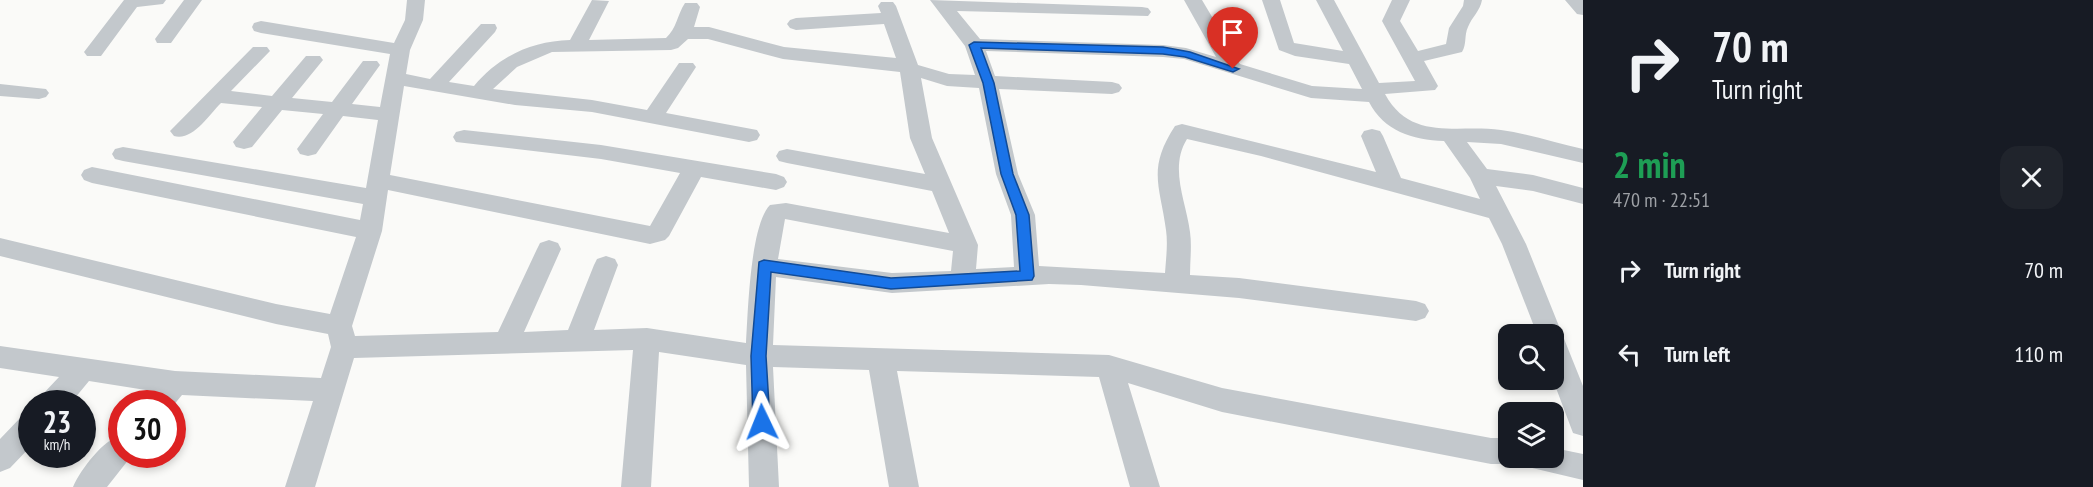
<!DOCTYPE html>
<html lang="en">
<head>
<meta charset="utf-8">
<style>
	body { margin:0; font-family:"PT Sans Narrow",sans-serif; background:#20242c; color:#f1f3f6; height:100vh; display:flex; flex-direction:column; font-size:22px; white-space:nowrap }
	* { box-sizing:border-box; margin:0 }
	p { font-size:20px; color:#9ea1a6 }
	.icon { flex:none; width:33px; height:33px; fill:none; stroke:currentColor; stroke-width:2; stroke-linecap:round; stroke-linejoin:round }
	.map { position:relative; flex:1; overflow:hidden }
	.panel { display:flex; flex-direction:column; background:#171b24; width:510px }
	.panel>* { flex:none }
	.guide { background:#171b24; color:#f1f3f6; overflow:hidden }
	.buttons { position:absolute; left:1498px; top:324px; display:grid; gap:12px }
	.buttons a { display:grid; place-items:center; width:66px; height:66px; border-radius:12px; background:#171b24; box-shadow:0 3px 9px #0003; font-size:30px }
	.speed { position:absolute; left:18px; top:390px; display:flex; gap:12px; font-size:30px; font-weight:700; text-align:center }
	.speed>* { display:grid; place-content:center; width:78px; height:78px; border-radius:50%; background:#171b24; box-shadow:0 3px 9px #0003; line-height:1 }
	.speed small { font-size:15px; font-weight:400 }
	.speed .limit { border:9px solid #d22; background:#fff; color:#111 }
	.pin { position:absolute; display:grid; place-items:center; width:51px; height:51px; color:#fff; margin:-62px -26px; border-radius:50% 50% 50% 0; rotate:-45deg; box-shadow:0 0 6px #0007 }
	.pin .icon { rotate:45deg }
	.me { position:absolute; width:66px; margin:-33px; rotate:358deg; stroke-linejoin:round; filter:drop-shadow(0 0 4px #0008) }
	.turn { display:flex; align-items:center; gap:21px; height:126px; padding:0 30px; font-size:27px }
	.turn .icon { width:78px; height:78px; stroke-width:2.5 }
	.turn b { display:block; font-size:42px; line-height:51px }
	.round { display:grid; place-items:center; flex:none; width:63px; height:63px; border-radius:18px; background:#20242c }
	.summary { display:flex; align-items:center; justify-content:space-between; height:102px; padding:0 30px }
	h1 { font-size:36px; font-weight:800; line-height:45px; color:#1e9e55 }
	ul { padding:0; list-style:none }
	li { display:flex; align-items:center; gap:18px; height:84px; padding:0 30px }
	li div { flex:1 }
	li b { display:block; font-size:22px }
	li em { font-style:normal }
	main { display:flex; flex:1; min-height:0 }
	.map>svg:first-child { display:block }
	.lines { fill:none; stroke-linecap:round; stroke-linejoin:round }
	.minor { fill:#c3c8cc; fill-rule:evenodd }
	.route { fill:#1a73e8; stroke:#114b97; stroke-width:1.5 }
</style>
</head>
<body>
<main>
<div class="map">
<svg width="1583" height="487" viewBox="0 0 1583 487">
	<rect width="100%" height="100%" fill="#fafaf8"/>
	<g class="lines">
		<!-- minor -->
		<path class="minor" d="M124 0H166L163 4 137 7 101 56H87L84 52Z
			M184 0H202L171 43H157L155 39Z
			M407 0H425L423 20 410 50 406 74 430 79 481 24H495L497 28 495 32 449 82 474 86C499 56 532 41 570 40L592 0 609 1 589 40 666 38C677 28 677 15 685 3H697L700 7 694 27H709L784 47 896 58 884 24 796 30 790 28 787 24 790 20 796 18 881 13 878 6 881 2H893L896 6 918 65 949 74 975 75 965 46 930 0 1142 7 1148 8 1151 12 1148 16 957 11 980 39 1163 45 1186 48 1216 57 1184 0H1202L1240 64 1312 86 1362 89 1349 64 1295 56 1279 50 1262 0H1280L1294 43 1343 51 1316 0H1334L1379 83 1415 81 1382 21 1392 0H1410L1400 21 1418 51 1446 44 1449 28 1463 6 1464 0H1482C1480 11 1472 17 1468 27 1464 35 1467 44 1462 52L1424 61 1438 86 1435 90 1385 94C1411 142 1457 124 1501 130 1529 134 1556 143 1583 149V163L1501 144 1467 142 1487 169 1533 175 1583 188V204L1533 191 1496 186 1526 244 1583 386V436L1573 433 1553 380 1554 334H1537L1502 244 1489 218 1261 156 1187 139C1169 168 1186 201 1190 232 1192 246 1190 261 1190 275L1239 278 1416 301 1425 304 1429 311 1425 318 1416 321 1239 298 1081 285 1049 284 892 293 776 277 773 345 1109 355 1222 388 1491 438H1509V458H1521L1519 460 1509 464H1491L1222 412 1128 383 1160 487H1130L1099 377 897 371 919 487H889L869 370 773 367 779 487H749L746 365 659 352 651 487H621L633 350 354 358 315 487H285L313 401 182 395 172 407V404H144L152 391 89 381 70 404H38L42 395 59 377 0 368V346L175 371 321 378 331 347 328 334 276 324 0 256V238L276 304 330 314 356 237 92 183 84 180 81 175 84 170 92 167 360 220 363 204 123 161 115 159 112 154 115 149 123 147 366 188 378 120 343 116 316 154 308 156 300 154 297 149 323 114 282 110 252 147 244 149 236 147 233 142 262 107 221 103C208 116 193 141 174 136L170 131 253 47H267L270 51 231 91 272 96 306 56H320L323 60 292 98 332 102 363 61H377L380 65 352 104 380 107 390 54 261 33 254 31 252 27 254 23 261 21 394 43 405 20ZM688 39H708L783 59 900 72 910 138 925 174 787 149 779 151 776 156 779 161 787 163 932 191 949 233 786 203 770 205C750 225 748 313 746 343L647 328 594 330 618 265 615 259 606 256 597 259 594 265 568 330 524 332 561 249 558 243 549 240 540 243 537 249 498 332 355 336 352 326 382 231 388 190 650 244 665 240 669 236 701 177 776 190 784 187 787 182 784 177 776 174 601 145 464 130 456 132 453 137 456 142 601 159 680 173 650 226 390 175 404 86 515 105 592 112 749 142 757 140 760 135 757 130 666 113 696 67 693 63H679L647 110 592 100 493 89 517 67 552 52 671 50 678 48ZM986 51 1163 57 1184 59 1311 98 1369 102C1384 131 1412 140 1444 141L1470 178 1480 199 1401 178 1383 136 1380 131 1372 129 1364 131 1361 136 1376 172 1182 124 1175 126C1147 169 1160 185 1166 230 1168 244 1166 259 1165 273L1039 266 1035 215 1018 174 999 89 1112 94 1119 92 1122 88 1119 84 1112 82 995 76ZM921 78 947 86 979 88 996 174 1011 215 1014 267 976 269 978 245 932 138ZM785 219 953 251 951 271 892 273 778 259Z
			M1565 0H1583V15L1577 14Z
			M0 84 46 89 49 93 46 97 39 99 0 96Z
			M32 413V445L10 468 0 472V439L22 416Z
			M122 434V454H133L107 487H73C81 469 102 441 122 434Z
			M1554 448 1583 454V480L1528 467 1523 458H1554Z"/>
	</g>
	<!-- route -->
	<path class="route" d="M974 42 1163 47 1190 52 1239 69 1233 72 1185 57 1163 54 981 48 994 83 1013 174 1029 215 1034 276 1032 280 891 289 771 272 766 356 770 422 767 427 762 429 756 427 753 422 751 356 759 262 764 260 891 278 1020 271 1016 215 1001 174 983 83 969 45Z"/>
</svg>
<div class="buttons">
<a><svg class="icon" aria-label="search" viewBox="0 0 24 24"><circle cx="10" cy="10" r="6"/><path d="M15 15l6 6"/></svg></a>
<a><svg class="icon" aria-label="layers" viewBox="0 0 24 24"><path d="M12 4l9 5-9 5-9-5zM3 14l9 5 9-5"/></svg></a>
</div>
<div class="speed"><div>23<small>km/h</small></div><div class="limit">30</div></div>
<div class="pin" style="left:1233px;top:69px;background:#d93025"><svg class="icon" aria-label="arrive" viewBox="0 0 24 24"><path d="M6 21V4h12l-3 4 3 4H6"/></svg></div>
<svg class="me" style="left:762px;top:422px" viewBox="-20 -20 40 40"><path d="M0-17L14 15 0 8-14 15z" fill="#1a73e8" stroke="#fff" stroke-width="4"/></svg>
</div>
<section class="panel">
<div class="guide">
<div class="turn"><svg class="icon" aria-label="right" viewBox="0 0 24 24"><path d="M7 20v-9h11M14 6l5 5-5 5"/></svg><div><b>70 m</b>Turn right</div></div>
</div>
<div class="summary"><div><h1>2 min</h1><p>470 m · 22:51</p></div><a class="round"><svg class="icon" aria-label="close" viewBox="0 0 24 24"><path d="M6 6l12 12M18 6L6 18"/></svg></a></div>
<ul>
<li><svg class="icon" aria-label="right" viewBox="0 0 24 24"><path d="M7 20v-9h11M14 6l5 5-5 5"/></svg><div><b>Turn right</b></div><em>70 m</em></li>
<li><svg class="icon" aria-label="left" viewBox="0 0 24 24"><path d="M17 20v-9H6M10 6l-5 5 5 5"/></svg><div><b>Turn left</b></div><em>110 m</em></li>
</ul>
</section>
</main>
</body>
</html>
